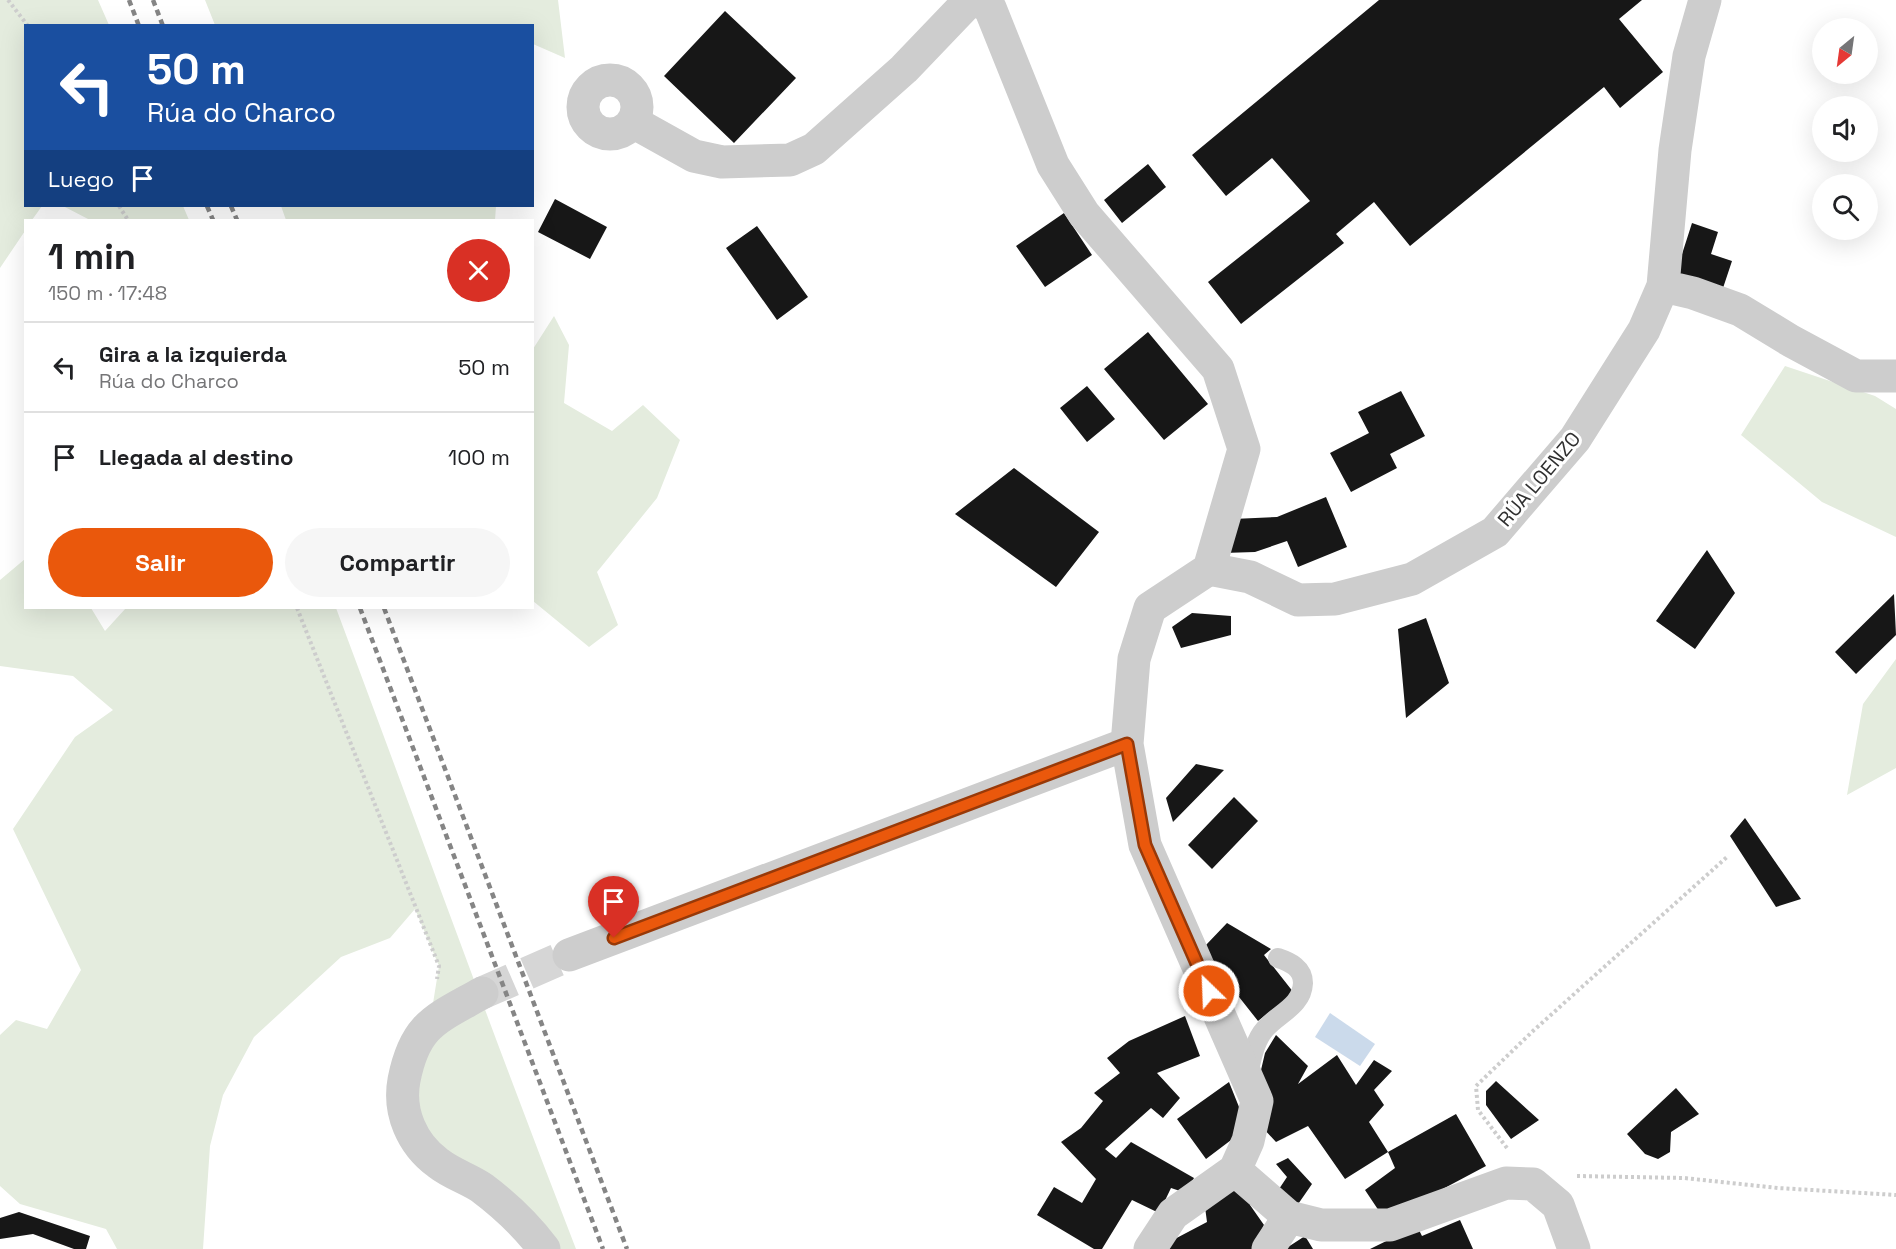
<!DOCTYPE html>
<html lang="es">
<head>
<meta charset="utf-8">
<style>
	body { margin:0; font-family:"Space Grotesk",sans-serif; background:#f6f6f6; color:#202124; height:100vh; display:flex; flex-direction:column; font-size:22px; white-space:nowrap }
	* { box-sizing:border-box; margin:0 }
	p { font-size:20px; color:#757577 }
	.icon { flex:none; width:33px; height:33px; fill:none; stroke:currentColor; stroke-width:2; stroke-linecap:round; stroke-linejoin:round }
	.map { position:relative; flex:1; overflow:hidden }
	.side { position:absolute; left:24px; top:219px; width:510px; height:390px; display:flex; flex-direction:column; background:#fff; border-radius:0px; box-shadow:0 6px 24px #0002 }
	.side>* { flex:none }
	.top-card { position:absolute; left:24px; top:24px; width:510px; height:183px; border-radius:0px; box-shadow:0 6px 24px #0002; background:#1a4fa0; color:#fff; overflow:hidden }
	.needle { width:39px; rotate:209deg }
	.buttons { position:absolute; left:1812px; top:18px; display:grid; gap:12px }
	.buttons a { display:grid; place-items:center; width:66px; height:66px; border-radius:50%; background:#fff; box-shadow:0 6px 24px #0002; font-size:30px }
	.pin { position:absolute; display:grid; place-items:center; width:51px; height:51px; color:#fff; margin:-62px -26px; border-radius:50% 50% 50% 0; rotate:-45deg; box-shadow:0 0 6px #0007 }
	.pin .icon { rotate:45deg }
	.me { position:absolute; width:66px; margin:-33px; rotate:336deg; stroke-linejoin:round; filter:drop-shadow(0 0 4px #0008) }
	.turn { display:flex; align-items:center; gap:21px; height:126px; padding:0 24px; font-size:27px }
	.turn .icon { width:78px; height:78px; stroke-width:2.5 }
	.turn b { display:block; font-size:42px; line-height:51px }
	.then { display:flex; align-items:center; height:57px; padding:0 24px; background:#0003; gap:12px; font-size:22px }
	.round { display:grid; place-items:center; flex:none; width:63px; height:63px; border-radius:32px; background:#f6f6f6 }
	.head { display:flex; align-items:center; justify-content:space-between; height:102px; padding:0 24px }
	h1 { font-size:36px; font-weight:800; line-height:45px }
	.primary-button { display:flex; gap:12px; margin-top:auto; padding:12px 24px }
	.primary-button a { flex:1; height:69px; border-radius:36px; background:#ea580c; color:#fff; font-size:24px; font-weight:800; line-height:69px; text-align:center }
	.primary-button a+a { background:#f6f6f6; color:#202124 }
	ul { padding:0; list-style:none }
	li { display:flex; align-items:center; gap:18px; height:90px; padding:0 24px; border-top:2px solid #e0e0e0 }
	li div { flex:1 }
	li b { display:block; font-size:22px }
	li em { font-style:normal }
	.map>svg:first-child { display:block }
	.green { fill:#e4ecde }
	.water { fill:#cbdaeb }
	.building { fill:#171717 }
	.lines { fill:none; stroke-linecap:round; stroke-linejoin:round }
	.minor-tunnel { stroke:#d6d6d6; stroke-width:33; stroke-dasharray:33 16; stroke-linecap:butt }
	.path { stroke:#cdcdcd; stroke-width:4; stroke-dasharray:3 3; stroke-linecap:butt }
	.service { stroke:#cdcdcd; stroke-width:20 }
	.minor { stroke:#cdcdcd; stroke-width:33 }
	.rail { stroke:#858585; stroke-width:4.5; stroke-dasharray:6 4.5; stroke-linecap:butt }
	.route-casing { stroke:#983908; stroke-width:15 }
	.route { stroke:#ea580c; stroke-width:10 }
	.labels { text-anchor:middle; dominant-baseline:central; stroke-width:6; stroke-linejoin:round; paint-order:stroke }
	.street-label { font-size:20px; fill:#303030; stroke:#fff }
</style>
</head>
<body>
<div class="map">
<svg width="1896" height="1249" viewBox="0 0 1896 1249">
	<rect width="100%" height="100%" fill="#fff"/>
	<!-- green -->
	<path class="green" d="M0 0H98L109 25 26 26V206H42L32 220H26L25 231 0 268Z
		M205 0H558L565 58 533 44 532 26 215 25Z
		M63 206H183L189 220H90Z
		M281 206H496L495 220H286Z
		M554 316 569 345 564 403 612 431 643 405 680 440 657 498 597 572 618 625 589 647 533 601V349Z
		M1785 366 1875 396 1896 409V537L1822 502 1741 435Z
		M25 559 26 608H91L105 631 126 608H336C416 821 493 1036 576 1249H544L405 1114 430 1022 439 966 415 909 390 938 341 957 254 1037 223 1095 210 1146 203 1249H117L106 1229 20 1204 0 1186V1035L16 1020 47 1029 81 970 13 829 75 737 113 710 73 676 0 666V580Z
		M1896 659V768L1847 795 1863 704Z"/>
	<!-- water -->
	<path class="water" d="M1330 1013 1375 1044 1360 1066 1315 1037Z"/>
	<!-- building -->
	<path class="building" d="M1379 0H1642L1619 19 1663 72 1620 108 1604 87 1410 246 1374 202 1336 234 1344 243 1241 324 1208 282 1310 201 1272 158 1226 196 1192 155Z
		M725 11 796 78 734 143 664 76Z
		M1148 164 1166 187 1122 223 1104 200Z
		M555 199 607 227 590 259 538 232Z
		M1064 213 1092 255 1045 287 1016 246Z
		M1692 223 1718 232 1711 254 1732 261 1722 291 1675 276Z
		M757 226 808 297 777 320 726 248Z
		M1148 332 1208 404 1164 440 1104 369Z
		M1087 386 1115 419 1087 442 1060 408Z
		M1401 391 1425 436 1390 454 1397 468 1351 492 1330 453 1369 433 1358 412Z
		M1014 468 1099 532 1056 587 955 514Z
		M1326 497 1347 547 1298 567 1287 541 1255 552 1223 553 1233 519 1277 517Z
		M1707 550 1735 593 1695 649 1656 621Z
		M1894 594 1896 635 1856 674 1835 652Z
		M1192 613 1231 616V635L1181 648 1172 627Z
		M1426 618 1449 683 1406 718 1398 629Z
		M1196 764 1224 770 1173 822 1166 798Z
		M1234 797 1258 821 1212 869 1188 845Z
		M1745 818 1801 899 1776 907 1730 836Z
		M1227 923 1271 949 1264 955 1294 993 1258 1021 1228 983 1219 990 1206 945Z
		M1185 1016 1200 1056 1157 1073 1180 1098 1163 1118 1151 1108 1105 1149 1116 1158 1131 1142 1194 1178 1186 1193 1171 1188 1159 1213 1132 1200 1102 1249H1094L1037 1215 1054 1187 1082 1203 1096 1179 1061 1142 1081 1128 1103 1101 1094 1093 1120 1073 1107 1058 1129 1041Z
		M1276 1035 1308 1066 1298 1084 1337 1055 1356 1085 1374 1060 1392 1071 1374 1090 1384 1105 1369 1122 1388 1152 1345 1179 1308 1126 1276 1142 1263 1128 1261 1070 1265 1053Z
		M1496 1081 1539 1120 1511 1139 1486 1105V1091Z
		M1229 1082 1241 1112 1243 1131 1206 1159 1177 1119Z
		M1676 1088 1699 1114 1671 1132 1670 1152 1658 1159 1645 1154 1627 1134Z
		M1456 1114 1486 1166 1407 1208 1381 1214 1365 1190 1395 1168 1388 1152Z
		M1288 1158 1312 1184 1294 1210 1275 1195 1287 1177 1276 1164Z
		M1228 1187 1259 1199 1250 1205 1264 1225 1253 1249H1164L1169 1242 1207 1222 1205 1207Z
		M19 1212 90 1236 86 1249H74L33 1234 0 1239V1218Z
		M1460 1220 1473 1249H1370L1417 1226 1422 1236Z
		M1305 1236 1313 1249H1285Z"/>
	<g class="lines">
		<!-- minor-tunnel -->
		<path class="minor-tunnel" d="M482 993 569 955"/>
		<!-- path -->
		<path class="path" d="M8 0 28 26
			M119 206 128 220
			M297 608 439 966 437 979
			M1507 1148 1478 1110 1476 1086 1534 1030 1728 856
			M1577 1176 1684 1178 1778 1188 1896 1195"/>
		<!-- service -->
		<path class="service" d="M1247 1078C1251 1062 1254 1041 1265 1029 1279 1013 1302 1006 1303 983 1303 968 1290 962 1278 958"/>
		<!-- minor -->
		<path class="minor" d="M978 0 990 8 1053 165 1084 214 1218 369 1244 449 1209 569
			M583 107a27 27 0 1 1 54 0a27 27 0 1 1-54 0Z
			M633 122 694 156 722 162 790 160 814 149 904 69 970 0
			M1663 286 1693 293 1740 310 1791 341 1856 376H1896
			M1209 569 1250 577 1298 600 1335 599 1412 579 1495 532 1525 497 1575 439 1644 330 1663 286 1675 150 1689 56 1705 0
			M569 955 1127 744
			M482 993C436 1019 415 1024 404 1080 398 1112 412 1144 438 1163 452 1174 469 1179 482 1188 506 1206 526 1225 544 1249
			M1235 1170 1289 1217 1321 1225H1390L1506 1183 1533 1184 1558 1205 1574 1249
			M1150 1249 1173 1214 1235 1170 1248 1141 1257 1101 1145 845 1127 744 1134 659 1150 608 1209 569
			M1268 1249 1289 1217"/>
		<!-- rail -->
		<path class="rail" d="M129 0 139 26
			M153 0 163 26
			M207 206 213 220
			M231 206 237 220
			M360 608 603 1249
			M384 608 627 1249"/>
	</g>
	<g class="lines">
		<defs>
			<path id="route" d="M614 938 1127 744 1145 845 1209 991"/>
		</defs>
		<!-- route casing -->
		<use href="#route" class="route-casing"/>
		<!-- route -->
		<use href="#route" class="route"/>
	</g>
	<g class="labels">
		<!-- street labels -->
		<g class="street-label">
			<text transform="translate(1539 479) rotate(-50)">RÚA LOENZO</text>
		</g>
	</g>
</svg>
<div class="buttons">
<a><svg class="needle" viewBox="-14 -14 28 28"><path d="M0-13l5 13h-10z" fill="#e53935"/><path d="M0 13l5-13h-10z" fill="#757577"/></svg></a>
<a><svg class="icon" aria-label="sound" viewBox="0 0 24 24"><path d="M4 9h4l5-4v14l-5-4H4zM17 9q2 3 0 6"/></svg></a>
<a><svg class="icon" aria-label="search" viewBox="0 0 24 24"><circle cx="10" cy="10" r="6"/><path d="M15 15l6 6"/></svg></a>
</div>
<div class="pin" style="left:614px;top:938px;background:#d93025"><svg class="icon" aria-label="arrive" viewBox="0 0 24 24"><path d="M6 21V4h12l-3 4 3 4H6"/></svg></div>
<svg class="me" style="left:1209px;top:991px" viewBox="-20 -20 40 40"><circle r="17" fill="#ea580c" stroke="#fff" stroke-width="3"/><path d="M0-11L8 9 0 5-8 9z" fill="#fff"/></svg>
<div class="top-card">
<div class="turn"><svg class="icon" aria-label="left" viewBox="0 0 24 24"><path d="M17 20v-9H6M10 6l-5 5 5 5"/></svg><div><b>50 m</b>Rúa do Charco</div></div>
<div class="then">Luego<svg class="icon" aria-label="arrive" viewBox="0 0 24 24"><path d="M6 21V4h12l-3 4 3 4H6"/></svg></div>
</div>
<section class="side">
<div class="head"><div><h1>1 min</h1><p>150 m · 17:48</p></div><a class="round" style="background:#d93025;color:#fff"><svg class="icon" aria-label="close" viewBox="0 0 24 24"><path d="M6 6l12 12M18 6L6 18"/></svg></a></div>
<ul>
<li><svg class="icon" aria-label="left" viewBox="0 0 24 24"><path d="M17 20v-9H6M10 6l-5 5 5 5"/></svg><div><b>Gira a la izquierda</b><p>Rúa do Charco</p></div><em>50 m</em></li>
<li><svg class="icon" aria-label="arrive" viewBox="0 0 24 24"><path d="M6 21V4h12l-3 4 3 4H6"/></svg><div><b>Llegada al destino</b></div><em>100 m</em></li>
</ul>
<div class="primary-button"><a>Salir</a><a>Compartir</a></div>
</section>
</div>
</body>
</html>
